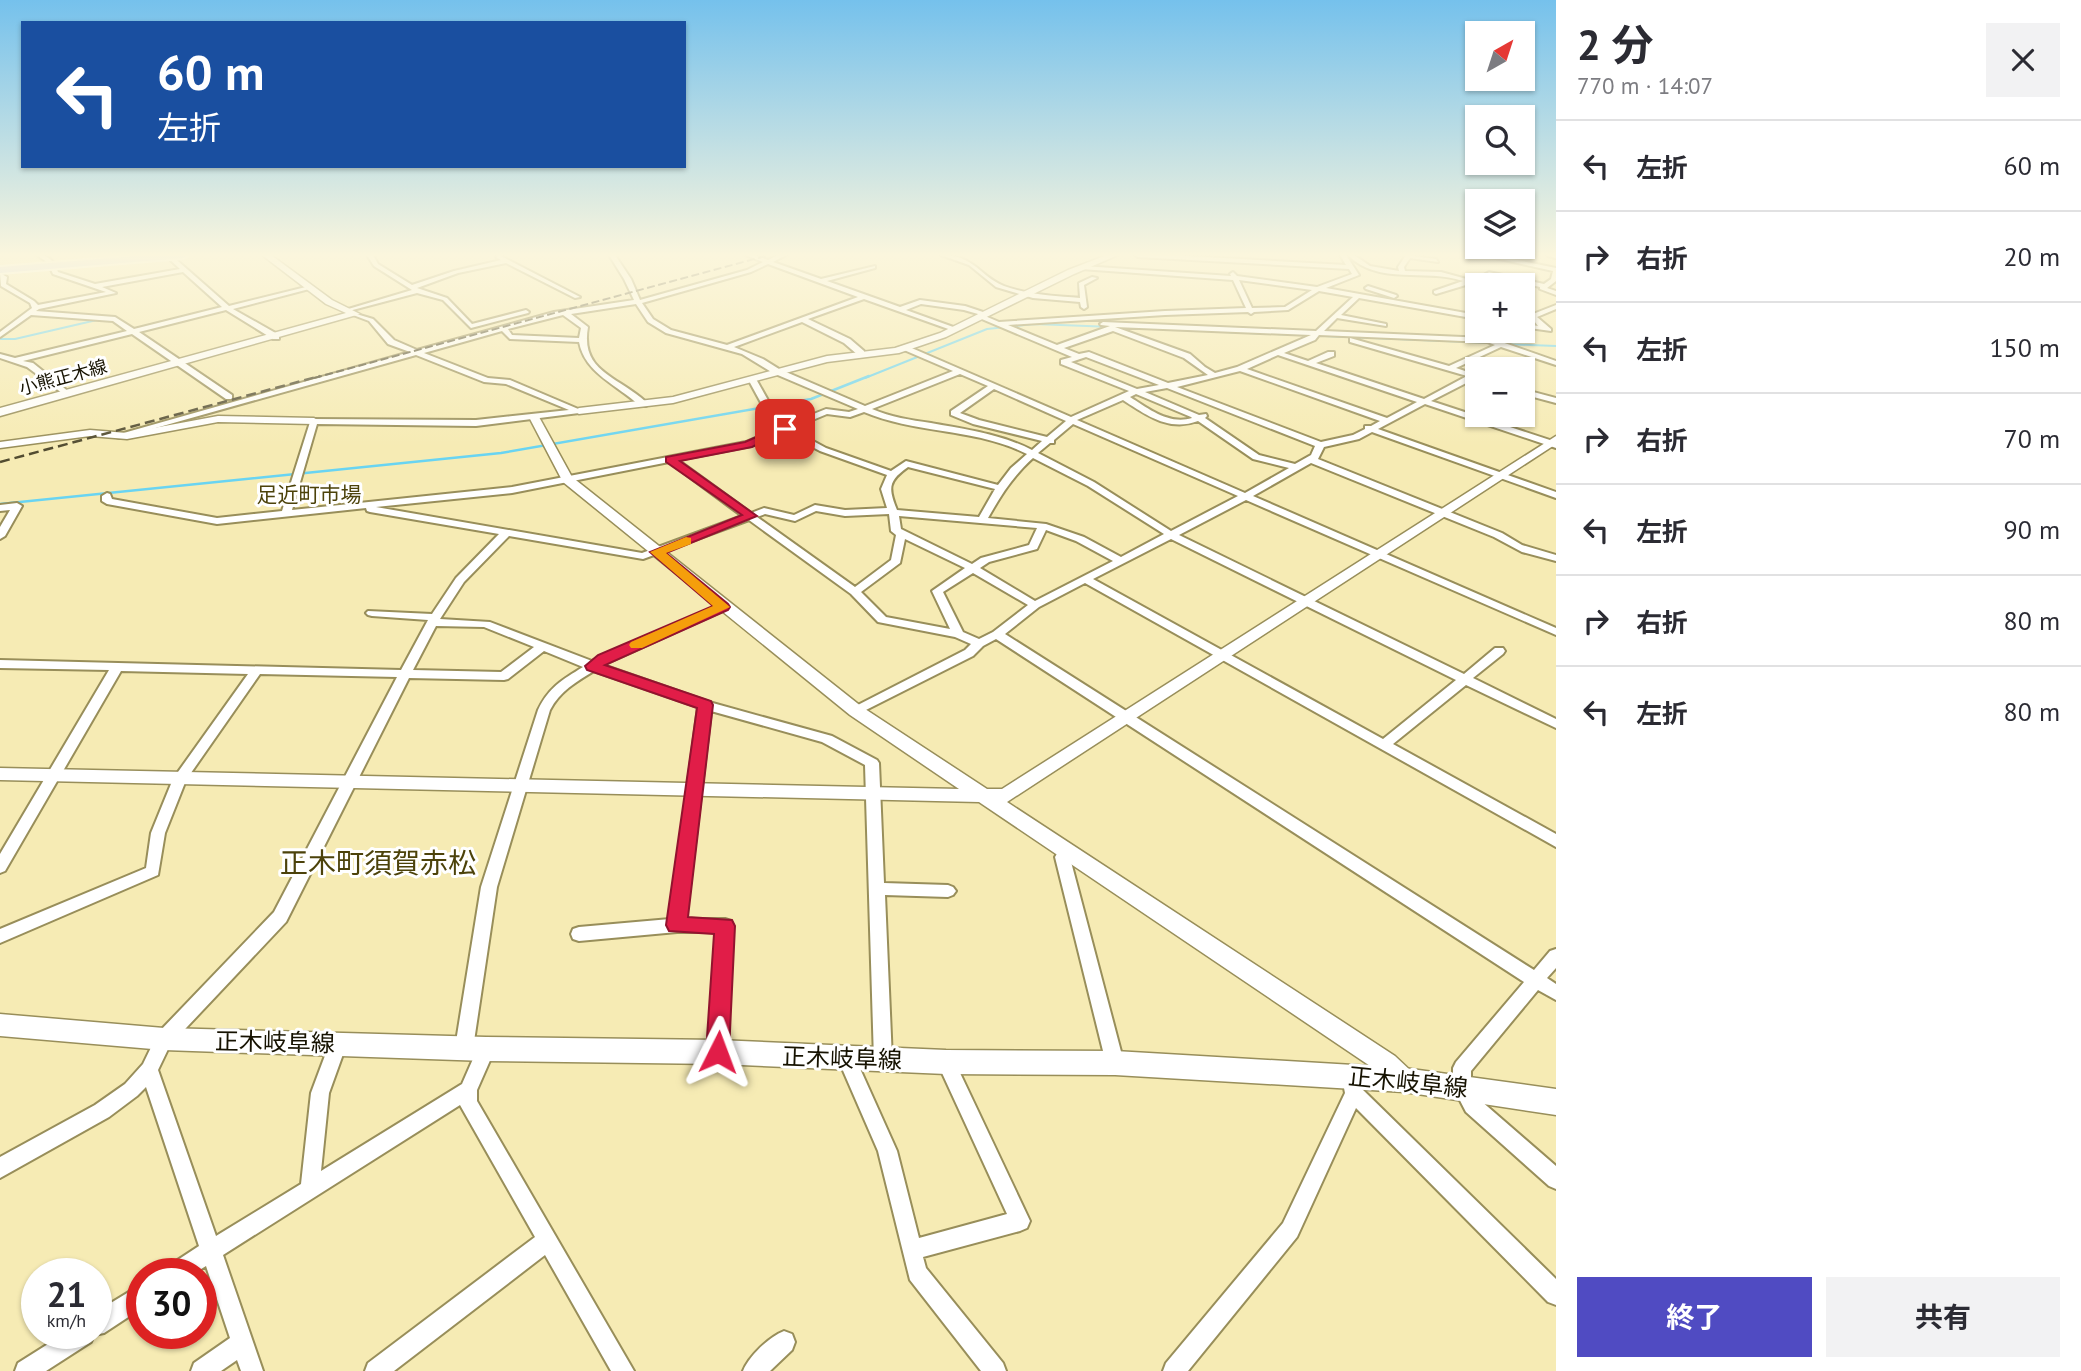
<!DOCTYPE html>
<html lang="ja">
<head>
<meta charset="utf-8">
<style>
	body { margin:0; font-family:"PT Sans","Noto Sans JP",sans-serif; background:#f2f2f3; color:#2b2b33; height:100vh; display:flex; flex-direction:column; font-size:26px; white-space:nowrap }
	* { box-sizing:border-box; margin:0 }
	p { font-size:23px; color:#7c7c81 }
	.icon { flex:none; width:38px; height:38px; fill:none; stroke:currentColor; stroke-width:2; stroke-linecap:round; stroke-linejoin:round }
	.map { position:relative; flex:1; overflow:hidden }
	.drawer { display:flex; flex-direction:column; background:#fff; width:525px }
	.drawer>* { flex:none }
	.top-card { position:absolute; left:21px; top:21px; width:665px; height:147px; border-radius:0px; box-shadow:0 2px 5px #0004; background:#1a4fa0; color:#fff; overflow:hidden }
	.needle { width:46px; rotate:39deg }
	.tools { position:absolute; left:1465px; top:21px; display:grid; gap:14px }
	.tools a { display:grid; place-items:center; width:70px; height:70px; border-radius:0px; background:#fff; box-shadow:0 2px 5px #0004; font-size:35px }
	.speed { position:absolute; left:21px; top:1258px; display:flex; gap:14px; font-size:35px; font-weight:700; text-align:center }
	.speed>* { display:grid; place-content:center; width:91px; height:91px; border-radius:50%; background:#fff; box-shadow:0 2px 5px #0004; line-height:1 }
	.speed small { font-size:18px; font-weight:400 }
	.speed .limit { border:10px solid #d22; background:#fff; color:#111 }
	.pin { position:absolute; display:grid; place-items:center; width:60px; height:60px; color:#fff; margin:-30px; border-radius:14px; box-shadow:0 4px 10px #0006 }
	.me { position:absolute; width:77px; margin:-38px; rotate:3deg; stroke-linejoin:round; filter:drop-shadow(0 0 5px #0008) }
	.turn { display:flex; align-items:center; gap:24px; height:147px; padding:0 21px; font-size:32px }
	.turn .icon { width:91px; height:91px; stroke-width:2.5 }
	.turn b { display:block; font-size:49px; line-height:60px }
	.round { display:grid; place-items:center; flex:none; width:74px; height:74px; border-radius:0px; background:#f2f2f3 }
	.headline { display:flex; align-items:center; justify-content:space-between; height:119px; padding:0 21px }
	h1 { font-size:42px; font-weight:700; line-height:52px }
	.primary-button { display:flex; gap:14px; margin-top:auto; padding:14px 21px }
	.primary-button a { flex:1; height:80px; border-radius:0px; background:#504bc2; color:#fff; font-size:28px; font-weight:700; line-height:80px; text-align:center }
	.primary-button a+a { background:#f2f2f3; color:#2b2b33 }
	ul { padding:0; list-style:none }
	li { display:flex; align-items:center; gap:21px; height:91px; padding:0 21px; border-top:2px solid #e1e1e2 }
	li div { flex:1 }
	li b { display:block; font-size:26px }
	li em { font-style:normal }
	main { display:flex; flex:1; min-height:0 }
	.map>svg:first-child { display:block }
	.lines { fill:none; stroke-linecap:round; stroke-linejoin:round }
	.stream-far1 { stroke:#69d4f2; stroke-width:2 }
	.stream { stroke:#69d4f2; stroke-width:2.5 }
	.minor-casing { stroke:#988e5a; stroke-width:4 }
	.tertiary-casing { stroke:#988e5a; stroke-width:3 }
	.secondary-casing { stroke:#988e5a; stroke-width:3 }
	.primary-casing { stroke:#fff; stroke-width:4 }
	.minor { fill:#fff; fill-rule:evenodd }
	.tertiary { fill:#fff; fill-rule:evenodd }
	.secondary { fill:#fff; fill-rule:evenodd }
	.primary { fill:#cacffc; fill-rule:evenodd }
	.rail-far1 { stroke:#524c31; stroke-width:2; stroke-dasharray:8 3.5; stroke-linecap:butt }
	.rail { stroke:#524c31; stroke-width:2.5; stroke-dasharray:10 5; stroke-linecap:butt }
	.route { fill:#e11d48; stroke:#92132f; stroke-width:2 }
	.slow { fill:#f59e0b }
	.labels { text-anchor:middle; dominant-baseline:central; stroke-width:6; stroke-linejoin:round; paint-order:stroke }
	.far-street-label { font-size:18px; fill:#161201; stroke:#fff }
	.far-quarter-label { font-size:21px; fill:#4c420a; stroke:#fff }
	.near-street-label { font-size:24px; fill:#161201; stroke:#fff }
	.near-quarter-label { font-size:28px; fill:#4c420a; stroke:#fff }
</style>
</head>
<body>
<main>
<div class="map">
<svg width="1556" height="1371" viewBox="0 0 1556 1371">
	<rect width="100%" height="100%" fill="#f6ebb4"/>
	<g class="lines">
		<!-- stream-far1 -->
		<path class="stream-far1" d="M117 257 140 255
			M1226 332 1494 343
			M0 339H15L101 319
			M1502 344 1556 346
			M865 378 987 329 1034 324 1113 327"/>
		<!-- stream -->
		<path class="stream" d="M0 504 501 453 811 399 869 376"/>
		<defs>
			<path id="minor" d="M37 255C49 255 54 261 58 272L95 284 180 269 166 256 171 255 229 306 310 286 313 288 233 309 279 335V339H273L226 310 139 332 232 395V399H226L132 334 23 361 33 363 69 392 70 394 66 396 27 367 0 358V354L15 358 127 331 113 321 31 315 0 337V332L32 308 30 303 1 286 0 273 7 277 6 284 34 301 38 305 106 292 53 274 48 263ZM183 272 222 307 134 329 115 317 36 311 39 309 116 293 102 287Z
				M367 255H373L378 264 412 285 454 271 501 260 496 257 499 255 580 297 575 298 506 263 458 273 417 288 447 298 472 324 526 310 529 312 528 313 471 328 443 300 417 293 345 312V310L412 290 374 266Z
				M609 255H615L631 279 640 300 747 270 763 262 745 255H754L768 260 778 255H786L773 262 821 279 875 266V268L827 281 900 307 920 300 965 306 986 313 987 314 985 316 999 322 1165 311 1246 308 1233 280 1081 269 1083 266 1231 276 1230 274 1233 272 1237 276 1317 287 1352 274 1349 269 1138 257 1135 255H1170L1346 265 1340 255H1346L1359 275 1326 288 1477 315V319L1359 298 1341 315 1386 324V326L1337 318 1324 331 1486 338 1496 331H1503L1493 339 1556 361V365L1501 347 1456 368 1477 375V379H1474L1431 401 1556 442V448L1425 404 1378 429 1556 492V498L1372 432 1359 439 1324 447 1318 459 1502 533 1522 545 1556 555V561L1522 552 1494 537 1311 463 1253 496 1556 628V635L1246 500 1179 535 1464 674 1495 648H1503L1505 651 1503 654 1473 678 1556 719V728L1466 685 1393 744 1556 834V847L1085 583 1039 607 1005 634 1534 970 1550 951 1556 949V968L1547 978 1556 984V1000L1538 990 1471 1071V1085L1480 1100 1556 1166V1189L1549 1186 1466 1112 1453 1087V1068L1456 1062 1524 982 996 639 983 646 973 656 856 715 850 711 852 708 965 650 971 644 955 637 878 622 851 594 749 520 643 559 509 536 464 582 440 619 490 622 592 661 719 605H727L729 607 727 609 603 665 709 702 832 736 877 760 879 763 884 883 948 885 953 887 956 891 953 895 948 897 885 895 892 1060 889 1066 883 1068 877 1066 874 1060 865 765 822 742 711 711 686 919H725L731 921 733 926 727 1052 724 1058 718 1060 712 1058 709 1052 717 932H677L579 941 573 939 571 934 573 929 579 927 670 919 698 707 594 671C576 682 560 691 550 710L497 887 473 1048 470 1054 464 1056 458 1054 455 1048 481 887 538 710C549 687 562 680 583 667L544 651 508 679 504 680 409 678 286 922 170 1045 158 1070 216 1236 301 1184 311 1093 332 1037 338 1035 344 1037 347 1043 329 1093 321 1171 462 1084 480 1043 486 1041 492 1043 495 1049 477 1090V1101L634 1371H611L545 1255 394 1371H365L368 1363 535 1237 460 1105 223 1255 263 1371H241L237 1360 221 1371H191L194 1363 230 1338 206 1266 193 1274H164L167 1267 199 1246 146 1087 137 1096 109 1117 0 1178V1157L95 1105 125 1084 143 1064 158 1033 274 912 397 677 260 674 186 780 165 833 158 875 0 943V929L146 868 151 833 173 779 248 674 121 671 5 871 0 873V854L109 670 0 668V660L401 670 428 620 372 616 368 615 366 613 368 611 432 614 456 578 499 534 370 512 367 511 366 508 217 524 107 504 102 501V496L107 493 110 494 112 499 217 518 282 511 311 419 476 420 569 410 506 384 484 382 416 355 120 438 113 436 410 352 388 344 369 321 353 315V313L373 319 394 340 417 350 554 312 634 300 624 279ZM768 264 858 297 727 345 671 330 653 319 642 303 751 272ZM1239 280 1312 290 1285 307 1252 308ZM1319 291 1353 297 1316 331 1103 322 1100 324 1101 325 1110 326 1057 345 1008 325 1165 315 1248 312 1251 314 1254 312 1288 310ZM864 299 954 331 957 329 956 328 906 310 921 304 964 310 978 314 977 317 1072 357 1061 360V364L1129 391 1071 417 907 346H904V350L953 371 865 406 779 369 763 359 734 347 802 322 844 343 858 355H864V351L850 339 808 319ZM636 304 648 322 666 333 742 354 773 373 858 409 849 412 826 409 786 425 774 411 756 379 752 377 748 379 766 412 779 428 746 442 512 487 292 510 317 424 476 426 579 413 583 411 510 380 488 378 424 353 502 331 510 339 579 342C585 374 618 385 640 406H646V402C618 376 580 372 588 327L571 314ZM563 315 581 328 579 338 512 335 508 329ZM1115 327 1311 335 1237 367 1215 373 1205 367 1190 354ZM1113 331 1184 358 1208 375 1168 383 1089 352 1079 354 1064 348ZM1319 335 1487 342 1495 345 1449 366 1350 338V342L1467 376 1424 399 1316 363 1334 356V352H1328L1308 361 1284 353 1315 340ZM1278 355 1417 402 1387 418 1247 369ZM1086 357 1159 385 1137 389 1071 362ZM1240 371 1380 421 1371 426H1365V429L1353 435 1321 442 1177 387ZM960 374 988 386 951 411V415L973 424 1042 441 1032 450C1001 434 964 429 931 423 910 420 891 417 872 409ZM1167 388 1315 446 1311 455 1295 464 1259 455 1205 418 1207 416 1206 414 1199 415 1145 392ZM994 389 1066 421 1047 437 979 420 960 413ZM1136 394 1191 417 1192 418C1169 425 1149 409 1130 397ZM1123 400C1146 415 1169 432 1198 421L1253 459 1289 468 1245 493 1077 420ZM864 412C916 434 976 428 1027 454L1011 468 998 485 906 461 891 471 826 448 791 429 827 414 850 417ZM1073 424 1238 496 1171 531 1094 482 1038 453 1050 443H1054V440ZM784 432 820 451 887 475 881 489 887 508 845 510 815 505 794 515 764 508 751 513 678 460 751 446ZM1033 458 1088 486 1164 534 1121 557 1084 537 1046 524 988 518C1001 495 1013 476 1033 458ZM669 462 742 516 642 553 376 507 512 493ZM908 467 995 489 979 517 897 510C888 488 888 481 908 467ZM816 511 845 516 889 514 891 531 896 535 891 560 855 587 757 517 765 514 795 521ZM899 516 1037 528 1029 545 981 558 972 564 901 529ZM1046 530 1076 541 1113 561 1035 601 980 568 989 562 1037 549ZM905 539 965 568 932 591 950 629 886 617 861 592 900 563ZM1171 539 1456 680 1383 739 1093 579ZM973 573 1028 605 993 632 979 639 963 632 943 592ZM436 626 484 627 534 647 501 672 413 670Z
				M941 255C975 255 979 276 1004 286 1028 295 1054 296 1080 298L1079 283 1092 277 1097 278 1084 285 1087 307 1084 309 1081 307 1080 302 1033 298 996 287 969 265Z
				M1348 255H1354L1370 266 1399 271 1398 267 1406 255 1436 259 1438 262 1410 258 1404 267 1405 271 1441 272 1474 281 1489 272 1544 284 1551 279 1553 271 1482 255H1493L1556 268V281L1547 288 1556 291V295L1540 289V287L1490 276 1480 283 1482 285 1477 286 1469 284 1436 294 1434 293V291L1463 281C1426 268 1378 286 1348 255Z
				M1547 255H1556V258L1548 256Z
				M1368 286 1396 295 1397 296 1394 298 1366 289 1365 288Z
				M1556 305V309L1537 317 1551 329V331L1522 327V323L1538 326 1531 317 1522 314V309L1533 314Z
				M1522 389 1556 398V403L1522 394Z
				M17 503 22 506 5 536 0 539V527L10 510 0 511V505Z
				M1066 845 1071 847 1073 851 1070 858 1124 1063 1121 1069 1115 1071 1109 1069 1106 1063 1055 857 1061 847Z
				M847 1051 853 1053 897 1151 919 1238 1007 1214 937 1062 940 1056 946 1054 952 1056 1030 1221 1027 1228 1020 1231 923 1257 926 1268 1003 1363 1006 1371H981L910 1280 878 1151 838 1059 841 1053Z
				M1353 1079 1359 1082 1362 1089 1556 1279V1305L1548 1302 1356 1108 1297 1237 1188 1371H1163L1166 1363 1283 1223 1345 1093 1344 1088 1347 1082Z
				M142 1284V1308L104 1333 94 1335 91 1342 46 1371H15L18 1363 64 1334H96V1312Z
				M784 1331 792 1334 795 1342 792 1350 770 1371H743C749 1356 769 1337 784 1331Z"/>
			<path id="tertiary" d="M1107 255H1118L1074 274 946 337 899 353 827 362 673 403 579 414 574 411 579 408 673 397 827 356 895 348 940 333 1068 270Z
				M534 414 539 417 572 477 862 707 987 789H1002L1556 436V444L1007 802 1395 1056 1412 1072 1416 1080 1412 1088 1404 1091 1396 1088 1379 1072 979 802 0 780V768L959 789 850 715 563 482 529 417Z
				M218 416 314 418 319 421 314 424 218 422 127 439 90 436 0 448V442L90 430 127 433Z"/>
			<path id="secondary" d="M262 255H271L332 300 360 314 0 416V408L346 313 326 304Z
				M0 1014 164 1028 486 1037 718 1040 946 1050 1115 1051 1404 1068 1556 1089V1115L1404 1092 1115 1075 946 1074 718 1064 486 1061 164 1050 0 1036Z"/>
			<path id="primary" d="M149 255H188L183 258 0 273V267Z"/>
		</defs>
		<!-- minor casing -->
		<use href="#minor" class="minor-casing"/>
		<!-- tertiary casing -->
		<use href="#tertiary" class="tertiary-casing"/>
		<!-- secondary casing -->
		<use href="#secondary" class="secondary-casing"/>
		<!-- primary casing -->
		<use href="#primary" class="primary-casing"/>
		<!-- minor -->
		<use href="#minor" class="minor"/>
		<!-- tertiary -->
		<use href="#tertiary" class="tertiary"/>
		<!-- secondary -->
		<use href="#secondary" class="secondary"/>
		<!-- primary -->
		<use href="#primary" class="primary"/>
		<!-- rail-far1 -->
		<path class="rail-far1" d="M314 378 769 255"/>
		<!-- rail -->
		<path class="rail" d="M0 462 320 376"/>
	</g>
	<!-- sky -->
	<linearGradient id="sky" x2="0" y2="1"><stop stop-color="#75c1ec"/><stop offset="0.57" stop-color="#fbf6dd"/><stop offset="1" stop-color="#fbf6dd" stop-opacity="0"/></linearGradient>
	<rect width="1556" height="447" fill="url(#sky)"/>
	<!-- route -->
	<path class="route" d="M781 426 790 429 752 447 680 461 757 516 666 553 728 604 730 607 728 610 605 665 711 701 713 705 688 917 732 920 735 926 729 1052 726 1060 718 1063 709 1060 706 1052 714 934 669 931 666 925 697 708 587 670 585 666 598 655 713 606 650 552 742 515 666 462V457L745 442Z"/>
	<!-- slow -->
	<path class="slow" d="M686 537 691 538V544L666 553 730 607 642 648H631L629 645 631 642 713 606 650 552Z"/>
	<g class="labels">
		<!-- far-street labels -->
		<g class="far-street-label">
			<text transform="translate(63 377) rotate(-15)">小熊正木線</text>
		</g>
		<!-- far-quarter labels -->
		<g class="far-quarter-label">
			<text x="309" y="494">足近町市場</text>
		</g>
		<!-- near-street labels -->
		<g class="near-street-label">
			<text transform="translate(275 1042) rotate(1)">正木岐阜線</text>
			<text transform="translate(842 1058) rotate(2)">正木岐阜線</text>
			<text transform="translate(1408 1082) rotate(6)">正木岐阜線</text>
		</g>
		<!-- near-quarter labels -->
		<g class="near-quarter-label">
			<text x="378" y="862">正木町須賀赤松</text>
		</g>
	</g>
</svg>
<div class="tools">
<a><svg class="needle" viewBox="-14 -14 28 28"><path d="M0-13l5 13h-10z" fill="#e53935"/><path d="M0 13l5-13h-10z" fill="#7c7c81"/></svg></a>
<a><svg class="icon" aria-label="search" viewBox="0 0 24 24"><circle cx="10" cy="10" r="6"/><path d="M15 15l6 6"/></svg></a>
<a><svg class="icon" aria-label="layers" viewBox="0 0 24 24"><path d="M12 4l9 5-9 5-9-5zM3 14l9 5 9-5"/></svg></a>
<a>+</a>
<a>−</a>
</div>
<div class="speed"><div>21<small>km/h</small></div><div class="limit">30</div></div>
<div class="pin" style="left:785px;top:429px;background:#d93025"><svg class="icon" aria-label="arrive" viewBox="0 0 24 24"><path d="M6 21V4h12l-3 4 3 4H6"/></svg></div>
<svg class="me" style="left:718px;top:1052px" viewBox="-20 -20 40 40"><path d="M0-17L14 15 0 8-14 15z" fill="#e11d48" stroke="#fff" stroke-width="4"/></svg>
<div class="top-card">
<div class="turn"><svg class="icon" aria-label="left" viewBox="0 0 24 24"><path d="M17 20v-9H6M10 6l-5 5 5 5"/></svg><div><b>60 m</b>左折</div></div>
</div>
</div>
<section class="drawer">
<div class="headline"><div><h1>2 分</h1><p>770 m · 14:07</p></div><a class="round"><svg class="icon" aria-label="close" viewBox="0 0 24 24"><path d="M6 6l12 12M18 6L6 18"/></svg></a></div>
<ul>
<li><svg class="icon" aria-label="left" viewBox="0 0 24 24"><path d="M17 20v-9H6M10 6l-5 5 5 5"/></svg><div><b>左折</b></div><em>60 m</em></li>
<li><svg class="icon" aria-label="right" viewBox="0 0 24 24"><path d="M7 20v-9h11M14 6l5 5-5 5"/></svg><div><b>右折</b></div><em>20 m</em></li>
<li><svg class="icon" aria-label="left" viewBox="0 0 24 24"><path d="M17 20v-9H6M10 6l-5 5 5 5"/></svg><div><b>左折</b></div><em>150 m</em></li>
<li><svg class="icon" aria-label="right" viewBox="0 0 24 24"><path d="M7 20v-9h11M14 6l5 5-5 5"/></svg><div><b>右折</b></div><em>70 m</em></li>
<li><svg class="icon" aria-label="left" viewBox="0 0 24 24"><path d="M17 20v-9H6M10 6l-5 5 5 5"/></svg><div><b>左折</b></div><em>90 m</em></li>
<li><svg class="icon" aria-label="right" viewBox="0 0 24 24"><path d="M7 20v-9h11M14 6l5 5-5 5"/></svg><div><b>右折</b></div><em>80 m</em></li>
<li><svg class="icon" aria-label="left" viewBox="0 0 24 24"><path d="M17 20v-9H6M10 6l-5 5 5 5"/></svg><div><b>左折</b></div><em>80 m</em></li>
</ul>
<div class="primary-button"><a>終了</a><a>共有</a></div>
</section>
</main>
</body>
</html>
